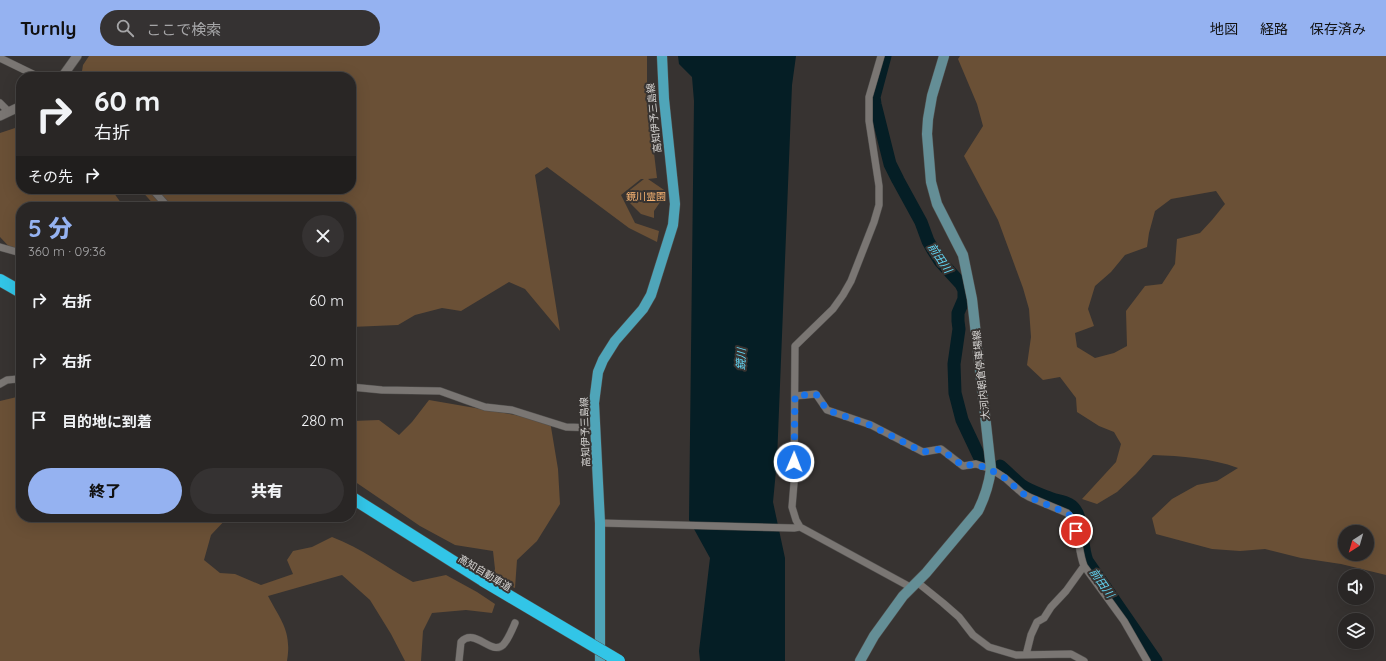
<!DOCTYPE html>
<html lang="ja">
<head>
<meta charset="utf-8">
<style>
	body { margin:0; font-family:Quicksand,"Noto Sans JP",sans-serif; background:#353232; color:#f1f3f6; height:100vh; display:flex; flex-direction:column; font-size:15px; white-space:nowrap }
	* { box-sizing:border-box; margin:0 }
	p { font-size:13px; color:#a5a5a7 }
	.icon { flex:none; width:22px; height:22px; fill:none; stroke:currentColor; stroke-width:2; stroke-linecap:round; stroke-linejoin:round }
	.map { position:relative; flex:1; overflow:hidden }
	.panel { position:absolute; left:16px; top:146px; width:340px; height:320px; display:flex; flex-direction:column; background:#292625; border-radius:16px; box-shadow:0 4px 16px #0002,0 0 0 1px #454342 }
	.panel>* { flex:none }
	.top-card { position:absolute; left:16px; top:16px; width:340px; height:122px; border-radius:16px; box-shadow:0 4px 16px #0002,0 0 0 1px #454342; background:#292625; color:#f1f3f6; overflow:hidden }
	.needle { width:26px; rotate:217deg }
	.fabs { position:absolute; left:1338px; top:469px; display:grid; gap:8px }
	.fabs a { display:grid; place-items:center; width:36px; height:36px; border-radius:50%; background:#292625; box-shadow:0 4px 16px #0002,0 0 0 1px #454342; font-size:20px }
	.pin { position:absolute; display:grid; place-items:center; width:34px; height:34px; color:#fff; margin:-17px; border:2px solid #fff; border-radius:50%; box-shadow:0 1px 4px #0007 }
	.me { position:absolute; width:44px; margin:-22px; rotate:1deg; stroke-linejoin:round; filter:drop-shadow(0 0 3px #0008) }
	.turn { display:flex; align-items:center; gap:14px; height:84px; padding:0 12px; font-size:18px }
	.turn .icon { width:52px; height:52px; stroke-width:2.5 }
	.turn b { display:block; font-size:28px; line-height:34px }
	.then { display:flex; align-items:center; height:38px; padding:0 12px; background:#0003; gap:8px; font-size:15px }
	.round { display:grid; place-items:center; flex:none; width:42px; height:42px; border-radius:21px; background:#353232 }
	.head { display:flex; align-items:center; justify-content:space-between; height:68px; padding:0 12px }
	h1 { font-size:24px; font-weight:800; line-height:30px; color:#95b2f1 }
	.primary-button { display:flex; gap:8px; margin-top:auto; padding:8px 12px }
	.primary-button a { flex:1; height:46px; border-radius:24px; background:#95b2f1; color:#111; font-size:16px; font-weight:800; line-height:46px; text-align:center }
	.primary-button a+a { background:#353232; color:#f1f3f6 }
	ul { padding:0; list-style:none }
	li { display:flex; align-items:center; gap:12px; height:60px; padding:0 12px }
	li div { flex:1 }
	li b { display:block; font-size:15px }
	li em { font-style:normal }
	header { display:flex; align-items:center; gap:24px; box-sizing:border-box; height:56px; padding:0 20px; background:#95b2f1; color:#111 }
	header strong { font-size:19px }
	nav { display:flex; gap:22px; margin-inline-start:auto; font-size:14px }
	.search { width:280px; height:36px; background:#353232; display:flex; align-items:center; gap:10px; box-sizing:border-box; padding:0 14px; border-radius:22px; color:#a5a5a7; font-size:15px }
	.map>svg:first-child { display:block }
	.green { fill:#6a5036; fill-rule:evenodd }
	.water { fill:#051e25 }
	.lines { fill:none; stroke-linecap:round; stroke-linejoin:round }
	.river { stroke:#051e25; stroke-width:13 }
	.minor-casing { stroke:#52504e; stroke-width:8 }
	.tertiary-casing { stroke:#52504e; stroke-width:10 }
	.secondary-casing { stroke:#52504e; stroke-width:11 }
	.primary-casing { stroke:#52504e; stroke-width:11 }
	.motorway-casing { stroke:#52504e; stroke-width:13 }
	.minor { stroke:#7a7673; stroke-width:7 }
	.tertiary { stroke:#7a7673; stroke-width:9 }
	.secondary { stroke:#648e96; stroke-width:10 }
	.primary { stroke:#4fa5b9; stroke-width:10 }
	.motorway { stroke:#32c5e7; stroke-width:12 }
	.motorway-bridge-casing { stroke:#52504e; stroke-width:13; stroke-linecap:butt }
	.motorway-bridge { stroke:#32c5e7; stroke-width:12 }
	.route { stroke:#1a73e8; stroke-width:7; stroke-dasharray:0 12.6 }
	.labels { text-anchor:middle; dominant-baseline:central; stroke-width:4; stroke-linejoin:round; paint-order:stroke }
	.street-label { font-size:10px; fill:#d9d7d5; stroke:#373331 }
	.park-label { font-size:10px; fill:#f8b472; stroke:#373331 }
	.water-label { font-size:11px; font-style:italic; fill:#63d9f8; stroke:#373331 }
</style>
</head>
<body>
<header>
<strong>Turnly</strong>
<div class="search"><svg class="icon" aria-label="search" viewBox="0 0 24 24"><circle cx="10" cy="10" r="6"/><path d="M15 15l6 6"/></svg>ここで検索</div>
<nav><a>地図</a><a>経路</a><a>保存済み</a></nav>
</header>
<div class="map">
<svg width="1386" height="605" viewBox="0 0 1386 605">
	<rect width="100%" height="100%" fill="#373331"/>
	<!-- green -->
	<path class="green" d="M89 0H647V39L657 122 648 123 667 136 654 155V162L641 158 626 143V137L644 123H641L621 139 635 167 659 175 657 186 629 172 547 111 535 119 560 275 525 233 509 226 461 255 442 252 415 259 398 269 351 271V151H156L140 133H351V21H81L83 9Z
		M960 0H1386V519L1341 508 1301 502 1265 493 1240 495 1212 493 1156 478 1152 462 1172 443 1197 429 1217 425 1238 412C1211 402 1181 400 1153 399L1136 418 1117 436 1097 448 1082 443 1116 406 1121 388 1114 376 1099 370 1077 356 1076 342 1060 321 1043 324 1027 309 1031 281 1029 253 1023 232 998 164 964 100 983 70 977 48 958 3ZM1216 135 1225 148 1212 164 1200 177 1177 183 1175 208 1162 228 1145 230 1126 255 1127 290 1114 297 1095 302 1077 291 1075 277 1094 270 1088 253 1095 230 1111 216 1125 199 1147 191 1149 177 1155 155 1171 143ZM1345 476H1367V498H1345Z
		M21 70V133H111L124 151H21V199H17L0 181V77Z
		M21 340V461H228L211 479 204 504 220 517 235 518 261 529 293 518 287 504 293 495 312 491 332 481C361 492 386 511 413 526L446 519 477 536 495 548 492 557 466 554 432 557 423 575 421 605H405L391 578 370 544 342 519 268 540C281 565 292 575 287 605H0V345Z
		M429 344 550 365 558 413 560 448 537 485 517 504 515 532 492 522 495 513 493 495 455 489 420 470 351 423V368L352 365 379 364 399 379 412 366Z"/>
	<!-- water -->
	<path class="water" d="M678 0H796L792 29 777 404 773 446 785 502V605H700L699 595 710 502 689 464 694 45 692 21 679 8Z"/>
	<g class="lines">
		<!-- river -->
		<path class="river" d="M885 0 874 41 875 48 890 108 898 124 921 166 928 185 933 194 940 205 961 228 964 234V243L958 257V265L959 273 954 308 955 337 962 364 979 400 984 404
			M1000 410C1007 416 1014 423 1021 429 1029 435 1042 439 1052 443 1062 446 1072 446 1077 457 1084 472 1081 490 1087 505L1156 605"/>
		<defs>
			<path id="minor" d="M881 0 869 41V65L879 130V149L874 166 851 225 843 239 833 253 795 290 794 427 792 451 796 464 800 471 912 532
				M0 2 39 21
				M0 47 9 56
				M152 133 168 151
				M0 191 21 197
				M0 328 7 324 18 323
				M351 331 382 334 440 335 465 344 485 351 512 354 566 371 596 372
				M795 340 816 338 827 354 871 369 923 396 941 393 963 410 976 408 991 413 1005 422 1022 437 1029 441 1067 457C1080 469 1077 493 1084 510L1124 565 1147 605
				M600 467 794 472 800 471
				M917 526 943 547 959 561 973 579 989 591 1016 599 1071 598 1084 605
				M1026 599 1031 579 1037 566 1044 562 1051 551 1066 535 1084 510
				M459 605 461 586C475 571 491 600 503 589 508 584 512 574 515 567"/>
			<path id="tertiary" d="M62 21 77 0
				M0 60 21 50"/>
			<path id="secondary" d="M860 605 874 580 903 540 926 517 978 455C985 441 989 428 991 413L972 243 963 199 937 148 931 126 927 78 928 63 932 40 944 0"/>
			<path id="primary" d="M600 605V467L594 347 598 316 603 304 615 285 643 253 651 239 673 169 675 148 664 43 662 0"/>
			<path id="motorway" d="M0 224 21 236
				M351 441 484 525"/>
		</defs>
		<!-- minor casing -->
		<use href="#minor" class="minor-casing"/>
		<!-- tertiary casing -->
		<use href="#tertiary" class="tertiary-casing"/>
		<!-- secondary casing -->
		<use href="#secondary" class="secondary-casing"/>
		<!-- primary casing -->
		<use href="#primary" class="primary-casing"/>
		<!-- motorway casing -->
		<use href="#motorway" class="motorway-casing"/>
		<!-- minor -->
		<use href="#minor" class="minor"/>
		<!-- tertiary -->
		<use href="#tertiary" class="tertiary"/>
		<!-- secondary -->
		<use href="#secondary" class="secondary"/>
		<!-- primary -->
		<use href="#primary" class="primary"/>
		<!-- motorway -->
		<use href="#motorway" class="motorway"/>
		<defs>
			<path id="motorway-bridge" d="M484 525 619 605"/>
		</defs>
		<!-- motorway-bridge casing -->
		<use href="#motorway-bridge" class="motorway-bridge-casing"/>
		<!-- motorway-bridge -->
		<use href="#motorway-bridge" class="motorway-bridge"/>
	</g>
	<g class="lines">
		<!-- route -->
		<path class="route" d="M794 406 795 340 816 338 827 354 870 369 923 396 941 393 963 410 976 408 991 414 1005 422 1022 437 1029 441 1067 457C1073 462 1075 468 1076 475"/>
	</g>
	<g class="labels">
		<!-- street labels -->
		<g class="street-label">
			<text transform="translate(654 62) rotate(-96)">高知伊予三島線</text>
			<text transform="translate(981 319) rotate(-96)">大河内朝倉停車場線</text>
			<text transform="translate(585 376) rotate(-92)">高知伊予三島線</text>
			<text transform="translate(485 517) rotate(31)">高知自動車道</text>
		</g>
		<!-- park labels -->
		<g class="park-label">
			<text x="646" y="140">鏡川霊園</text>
		</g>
		<!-- water labels -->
		<g class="water-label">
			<text transform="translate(940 202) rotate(56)">前田川</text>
			<text transform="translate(741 303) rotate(-88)">鏡川</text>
			<text transform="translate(1102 527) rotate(55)">前田川</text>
		</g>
	</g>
</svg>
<div class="fabs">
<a><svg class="needle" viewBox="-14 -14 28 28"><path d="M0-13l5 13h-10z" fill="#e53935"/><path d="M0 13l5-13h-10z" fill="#a5a5a7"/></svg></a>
<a><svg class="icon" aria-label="sound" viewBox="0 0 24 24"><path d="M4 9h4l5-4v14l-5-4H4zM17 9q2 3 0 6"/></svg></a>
<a><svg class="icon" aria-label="layers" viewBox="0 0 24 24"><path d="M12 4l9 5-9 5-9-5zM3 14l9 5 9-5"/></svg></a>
</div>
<div class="pin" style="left:1076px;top:475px;background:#d93025"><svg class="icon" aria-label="arrive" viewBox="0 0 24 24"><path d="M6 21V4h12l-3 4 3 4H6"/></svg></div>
<svg class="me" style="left:794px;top:406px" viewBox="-20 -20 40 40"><circle r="17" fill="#1a73e8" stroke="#fff" stroke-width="3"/><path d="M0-11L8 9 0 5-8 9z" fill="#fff"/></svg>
<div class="top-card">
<div class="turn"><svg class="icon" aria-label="right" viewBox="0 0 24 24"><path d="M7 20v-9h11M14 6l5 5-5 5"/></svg><div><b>60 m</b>右折</div></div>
<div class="then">その先<svg class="icon" aria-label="right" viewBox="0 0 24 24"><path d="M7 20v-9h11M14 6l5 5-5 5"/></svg></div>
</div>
<section class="panel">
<div class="head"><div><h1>5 分</h1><p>360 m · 09:36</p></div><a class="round"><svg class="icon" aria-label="close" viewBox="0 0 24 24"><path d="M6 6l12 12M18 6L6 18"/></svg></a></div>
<ul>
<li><svg class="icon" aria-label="right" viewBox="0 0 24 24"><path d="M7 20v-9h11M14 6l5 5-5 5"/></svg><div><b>右折</b></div><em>60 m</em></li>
<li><svg class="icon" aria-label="right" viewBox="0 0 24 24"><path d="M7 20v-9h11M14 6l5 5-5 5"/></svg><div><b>右折</b></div><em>20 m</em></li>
<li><svg class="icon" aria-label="arrive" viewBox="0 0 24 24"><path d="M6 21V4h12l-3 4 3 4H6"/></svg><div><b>目的地に到着</b></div><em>280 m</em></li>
</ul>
<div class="primary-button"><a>終了</a><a>共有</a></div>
</section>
</div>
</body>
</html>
